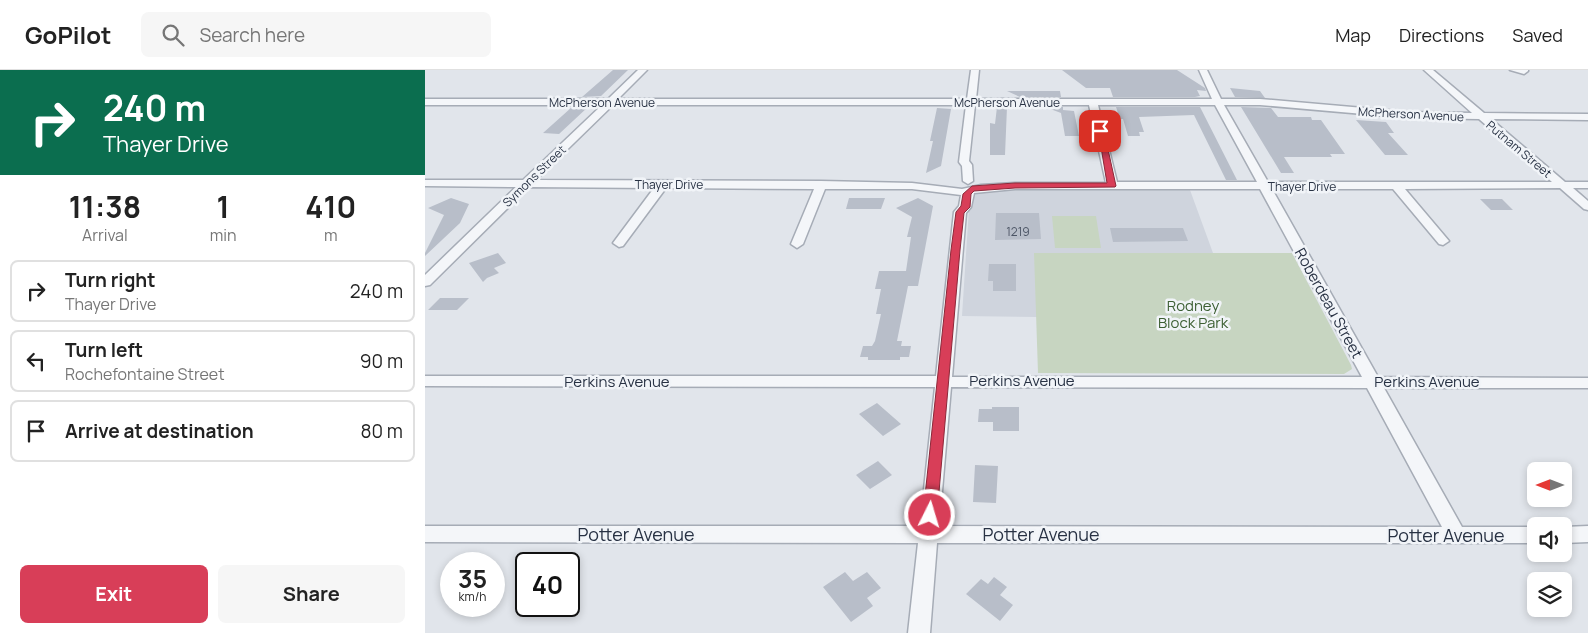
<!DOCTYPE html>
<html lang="en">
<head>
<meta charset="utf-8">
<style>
	body { margin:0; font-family:Manrope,sans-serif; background:#f6f6f6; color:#222; height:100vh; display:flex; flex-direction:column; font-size:19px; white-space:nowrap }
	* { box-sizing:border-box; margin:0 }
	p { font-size:16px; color:#767676 }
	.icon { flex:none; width:28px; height:28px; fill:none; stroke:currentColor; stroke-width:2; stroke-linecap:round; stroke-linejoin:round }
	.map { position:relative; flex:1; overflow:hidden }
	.sheet { display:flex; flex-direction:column; background:#fff; width:425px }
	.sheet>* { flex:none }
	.guide { background:#0b6e4f; color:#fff; overflow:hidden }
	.needle { width:32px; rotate:270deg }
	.tools { position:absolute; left:1102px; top:392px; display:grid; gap:10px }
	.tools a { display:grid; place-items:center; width:45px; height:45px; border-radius:8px; background:#fff; box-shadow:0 2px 8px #0003; font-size:25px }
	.speed { position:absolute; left:15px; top:482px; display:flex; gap:10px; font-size:25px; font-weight:700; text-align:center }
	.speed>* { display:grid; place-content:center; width:65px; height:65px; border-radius:50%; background:#fff; box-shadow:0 2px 8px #0003; line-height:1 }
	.speed small { font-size:12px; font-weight:400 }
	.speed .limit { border:2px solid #111; border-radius:8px; background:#fff; color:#111 }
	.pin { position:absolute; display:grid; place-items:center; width:42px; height:42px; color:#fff; margin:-21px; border-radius:10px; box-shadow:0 2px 8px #0006 }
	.me { position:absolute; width:55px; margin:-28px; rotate:5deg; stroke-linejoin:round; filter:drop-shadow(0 0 4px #0008) }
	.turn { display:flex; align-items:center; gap:18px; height:105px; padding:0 20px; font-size:22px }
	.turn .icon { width:65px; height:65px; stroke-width:2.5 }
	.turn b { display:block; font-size:35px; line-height:42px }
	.eta { display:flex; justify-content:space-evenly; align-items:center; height:85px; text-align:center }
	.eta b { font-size:30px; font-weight:700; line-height:35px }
	.button { display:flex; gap:10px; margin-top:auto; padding:10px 20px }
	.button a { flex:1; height:58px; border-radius:8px; background:#d83e58; color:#fff; font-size:20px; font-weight:700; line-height:58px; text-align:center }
	.button a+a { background:#f6f6f6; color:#222 }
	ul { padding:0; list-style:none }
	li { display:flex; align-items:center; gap:15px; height:62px; margin:0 10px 8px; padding:0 10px; border:2px solid #e0e0e0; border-radius:8px }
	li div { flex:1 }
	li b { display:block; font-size:19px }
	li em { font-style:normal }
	header { display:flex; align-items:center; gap:30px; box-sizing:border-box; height:70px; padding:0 25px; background:#fff; border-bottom:1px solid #e0e0e0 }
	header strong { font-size:24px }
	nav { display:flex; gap:28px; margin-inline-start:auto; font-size:18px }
	.search { width:350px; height:45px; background:#f6f6f6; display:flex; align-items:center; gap:12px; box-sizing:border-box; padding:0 18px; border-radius:8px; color:#767676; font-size:19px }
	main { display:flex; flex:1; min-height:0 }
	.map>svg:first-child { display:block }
	.built { fill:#cfd4dd }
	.green { fill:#c7d5c1 }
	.building { fill:#b8bec9 }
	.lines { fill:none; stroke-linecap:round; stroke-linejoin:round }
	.minor-casing { stroke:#a6acb6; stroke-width:3 }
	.minor { fill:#f4f6f9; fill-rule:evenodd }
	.route { fill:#d83e58; stroke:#8c2839 }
	.labels { text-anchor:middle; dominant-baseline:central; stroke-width:5; stroke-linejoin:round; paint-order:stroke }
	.far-street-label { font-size:12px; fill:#283244; stroke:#f1f4f8 }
	.number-label { font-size:12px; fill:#4c5565 }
	.street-label { font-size:15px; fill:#283244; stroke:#f1f4f8 }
	.park-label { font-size:15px; fill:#3d6034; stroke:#f1f4f8 }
	.near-street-label { font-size:18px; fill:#283244; stroke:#f1f4f8 }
</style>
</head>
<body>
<header>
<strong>GoPilot</strong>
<div class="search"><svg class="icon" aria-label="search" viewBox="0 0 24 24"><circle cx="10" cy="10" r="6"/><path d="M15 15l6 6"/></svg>Search here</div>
<nav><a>Map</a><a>Directions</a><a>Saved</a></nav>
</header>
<main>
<section class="sheet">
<div class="guide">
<div class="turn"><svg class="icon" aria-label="right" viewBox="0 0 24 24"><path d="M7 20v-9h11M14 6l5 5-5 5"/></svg><div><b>240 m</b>Thayer Drive</div></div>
</div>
<div class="eta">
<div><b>11:38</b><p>Arrival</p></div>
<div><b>1</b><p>min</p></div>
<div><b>410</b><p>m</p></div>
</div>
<ul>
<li><svg class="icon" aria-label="right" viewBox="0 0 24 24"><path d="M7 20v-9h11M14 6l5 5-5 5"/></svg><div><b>Turn right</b><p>Thayer Drive</p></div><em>240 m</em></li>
<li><svg class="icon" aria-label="left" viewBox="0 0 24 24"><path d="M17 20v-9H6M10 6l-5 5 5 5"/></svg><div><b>Turn left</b><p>Rochefontaine Street</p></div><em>90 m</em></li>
<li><svg class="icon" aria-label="arrive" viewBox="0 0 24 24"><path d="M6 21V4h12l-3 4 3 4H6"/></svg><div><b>Arrive at destination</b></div><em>80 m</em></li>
</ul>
<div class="button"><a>Exit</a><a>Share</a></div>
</section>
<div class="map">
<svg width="1163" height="563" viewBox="0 0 1163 563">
	<rect width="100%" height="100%" fill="#e1e5eb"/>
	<!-- built -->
	<path class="built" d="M577 120H765L788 183H610L612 247 537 246 544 138 547 121Z"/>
	<!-- green -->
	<path class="green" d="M627 146H671L676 178H630Z
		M609 183H867L926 295 927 299 919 304 613 303Z"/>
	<!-- building -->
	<path class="building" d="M188 0H203L176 26 157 27Z
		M637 0H752L780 18 781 21 772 20 775 26 770 27H688L685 18H661Z
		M805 18 835 21 840 28 810 27Z
		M582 21H635L636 27H595Z
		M147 37H163L134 64 118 63Z
		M572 37H582L580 85H565V53L570 54Z
		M620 37H638V40L649 41 654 66H640L636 43Z
		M691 37H775L812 110H801L769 45 714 47 719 62H714L715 66H703L698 49H695Z
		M816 37 846 38 853 47H886L887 50H896L920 84H905L907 87H859L869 103H856Z
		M512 38 526 39 516 96 501 103 508 71H505Z
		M931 50 961 52 969 63H963L983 85H960Z
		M26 128 44 134 35 153 0 186V183L19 145 3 138Z
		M424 128H460L456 139H421Z
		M493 128 508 136 493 216H483L472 271H477L476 276H486L484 287H475V290H443V287H435L438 276H447L450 271 456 244H451L456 219H450L454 201H481L486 167H482L487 147 471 138Z
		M1055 129H1077L1088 140H1066Z
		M571 143H614L616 169 570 170Z
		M685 158H758L763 171 688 172Z
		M73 183 81 193 69 198 74 203 62 208 58 212 44 193Z
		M564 194H591V221H568V211H563Z
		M15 228H44L32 240H3Z
		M452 333 476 354 458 366 434 344Z
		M567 337H594V361H568V352H553L554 339H567Z
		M453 391 467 405 445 419 431 405Z
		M550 395 573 396 571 433 548 432Z
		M420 502 428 511 442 502 456 518 442 528 448 536 426 552 398 517Z
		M569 507 582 517 575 525 588 535 575 551 541 524 556 509 563 514Z"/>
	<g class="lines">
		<defs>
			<path id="minor" d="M213 0H222L193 29H542L546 0H554L551 29H787L774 0H782L796 29H835L984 42 1047 43 999 0H1008L1059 43 1163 44V50L1066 49 1140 112H1163V118H1148L1163 131V140L1159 139 1135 118 980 119 1024 171 1018 175 1014 174 968 119H847L953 307 1163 308V318H959L1037 457H1111V473H512L505 563H483L493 473 0 472V456H495L510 317 0 316V306H511L529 142 534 136 536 125 487 119H400L378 174 372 178 366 174 389 119 241 118 198 176 194 177 188 173 229 118 104 117 5 215 0 216V205L91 117 0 116V110H98L177 35H0V29H183ZM188 35H541L534 92 537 96 538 111 543 114 548 111 547 95 544 91 550 35H664L681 113H590L556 115 537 119 487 113 396 111 111 110ZM673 35H790L832 112H692ZM799 35H835L984 48 1054 49 1127 112H843ZM590 119H835L937 307H527L541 143 546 137 549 123ZM526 317 942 318 1017 457 514 456Z
				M1085 0H1103V1L1099 4Z
				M1163 456V472L1139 473V457Z"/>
		</defs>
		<!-- minor casing -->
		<use href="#minor" class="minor-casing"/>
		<!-- minor -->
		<use href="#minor" class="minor"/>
	</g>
	<!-- route -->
	<path class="route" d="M673 59 679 61 691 116 690 117 590 118 549 121 546 124 545 137 539 143 535 180 512 445 510 449 505 451 500 449 498 445 526 180 531 142 536 136 538 124 547 116 590 113H682Z"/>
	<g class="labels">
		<!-- far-street labels -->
		<g class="far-street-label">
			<text x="177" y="32">McPherson Avenue</text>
			<text x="582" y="32">McPherson Avenue</text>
			<text transform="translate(986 44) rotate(3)">McPherson Avenue</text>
			<text transform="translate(1094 79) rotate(40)">Putnam Street</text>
			<text transform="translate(109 106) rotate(-44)">Symons Street</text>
			<text x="244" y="114">Thayer Drive</text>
			<text x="877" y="116">Thayer Drive</text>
		</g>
		<!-- number labels -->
		<g class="number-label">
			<text x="593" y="161">1219</text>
		</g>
		<!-- street labels -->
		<g class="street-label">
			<text transform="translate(904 233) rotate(61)">Roberdeau Street</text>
			<text x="597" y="310">Perkins Avenue</text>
			<text x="192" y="311">Perkins Avenue</text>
			<text x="1002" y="311">Perkins Avenue</text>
		</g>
		<!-- park labels -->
		<g class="park-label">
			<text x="768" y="235">Rodney<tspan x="768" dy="17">Block Park</tspan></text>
		</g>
		<!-- near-street labels -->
		<g class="near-street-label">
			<text x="211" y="464">Potter Avenue</text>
			<text x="616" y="464">Potter Avenue</text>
			<text x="1021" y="465">Potter Avenue</text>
		</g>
	</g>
</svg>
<div class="tools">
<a><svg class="needle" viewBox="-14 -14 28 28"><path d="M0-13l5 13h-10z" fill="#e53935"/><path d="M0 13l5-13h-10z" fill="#767676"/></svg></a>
<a><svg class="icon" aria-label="sound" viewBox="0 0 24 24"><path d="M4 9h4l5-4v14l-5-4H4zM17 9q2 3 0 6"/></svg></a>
<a><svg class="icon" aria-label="layers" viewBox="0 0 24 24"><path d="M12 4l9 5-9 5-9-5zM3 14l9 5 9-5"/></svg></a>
</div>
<div class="speed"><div>35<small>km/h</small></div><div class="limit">40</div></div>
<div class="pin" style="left:675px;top:61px;background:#d93025"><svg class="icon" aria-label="arrive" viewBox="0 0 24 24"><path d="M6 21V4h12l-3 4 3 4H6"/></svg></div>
<svg class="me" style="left:505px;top:445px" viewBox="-20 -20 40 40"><circle r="17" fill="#d83e58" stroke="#fff" stroke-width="3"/><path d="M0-11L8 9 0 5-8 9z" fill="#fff"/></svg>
</div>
</main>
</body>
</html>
